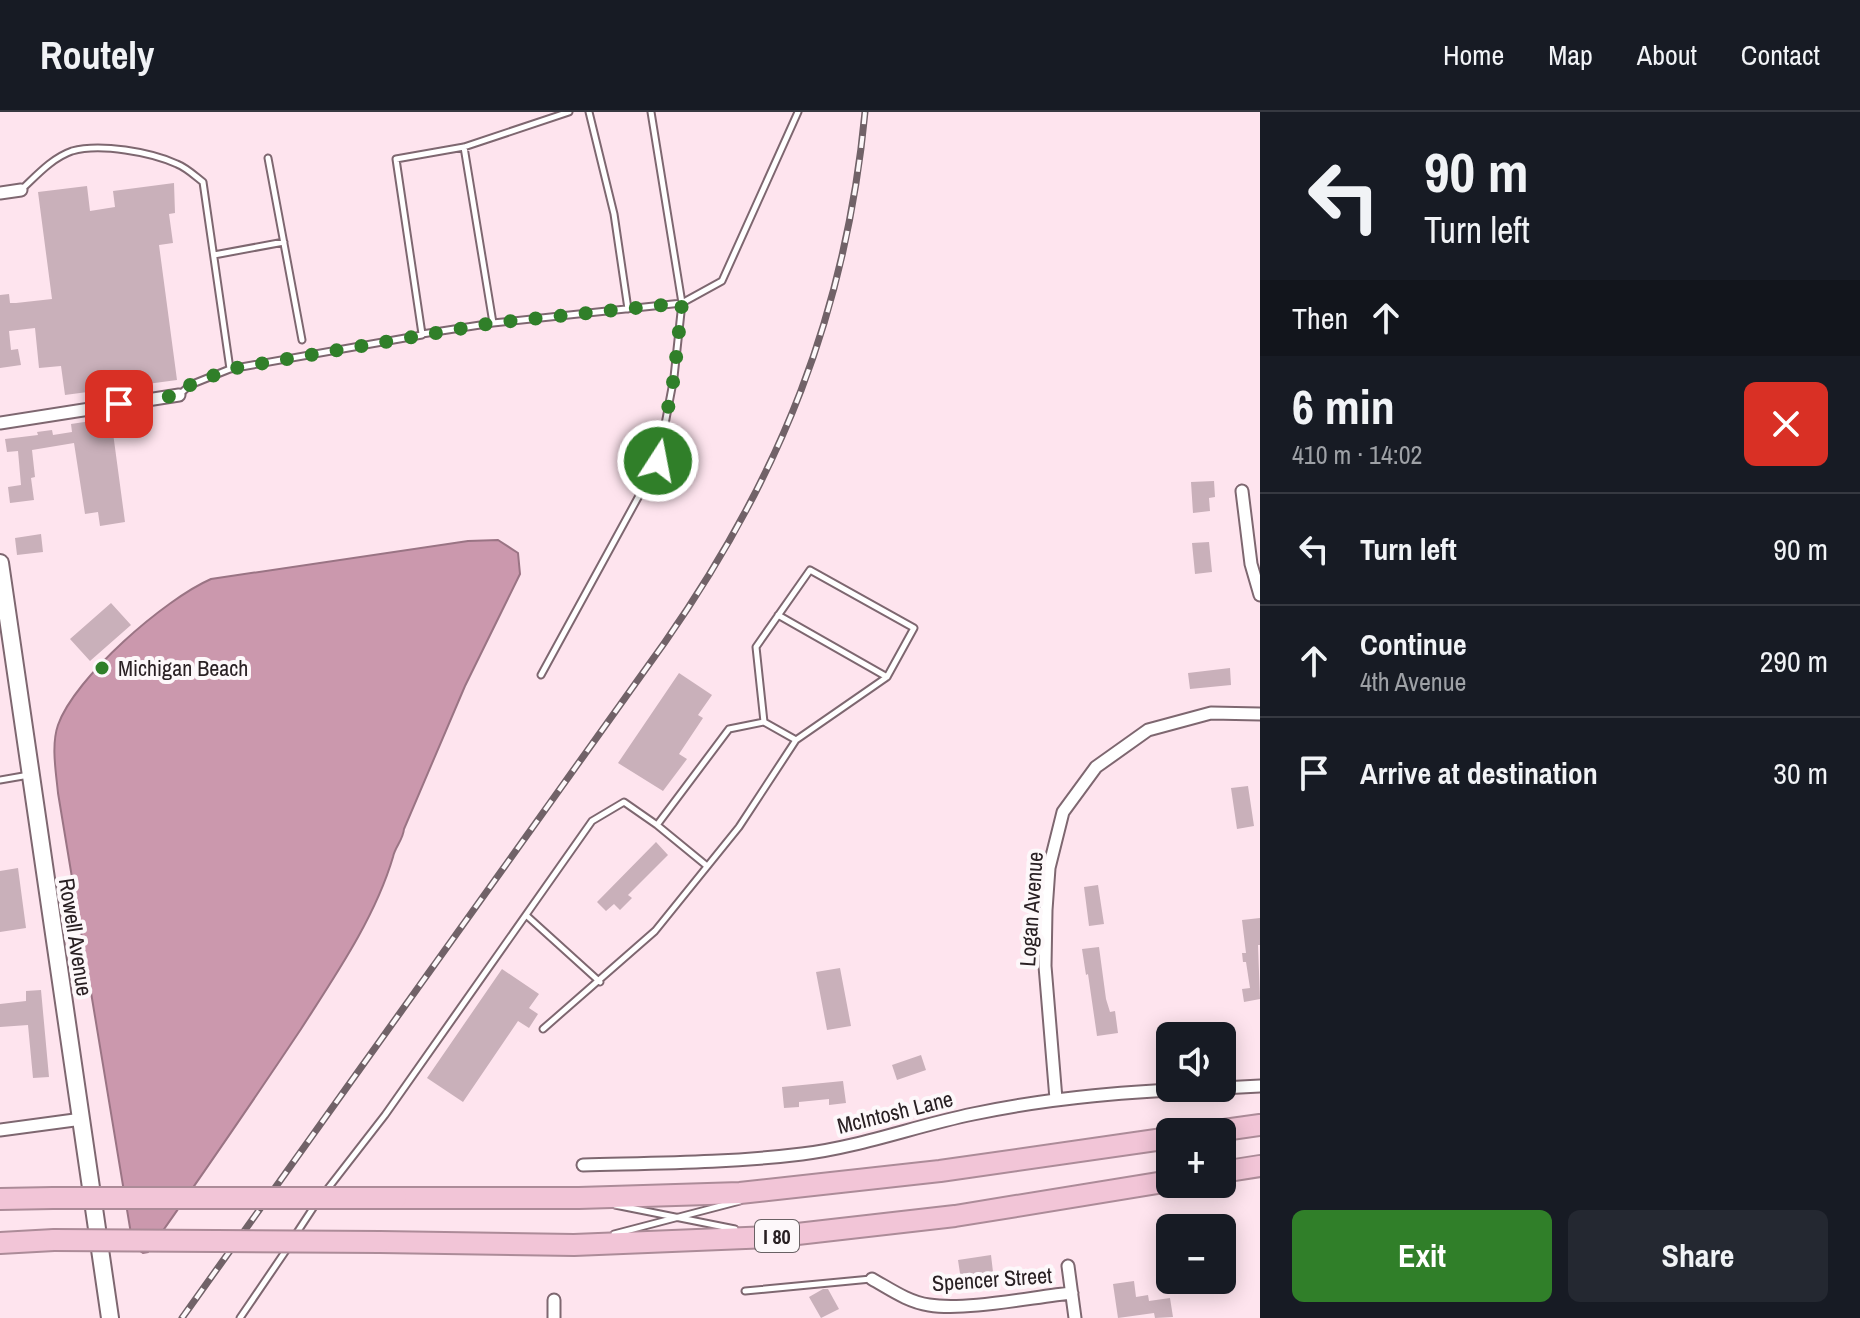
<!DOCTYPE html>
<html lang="en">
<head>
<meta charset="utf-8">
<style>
	body { margin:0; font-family:"Archivo Narrow",sans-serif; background:#242831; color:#f1f3f6; height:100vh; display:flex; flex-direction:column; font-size:30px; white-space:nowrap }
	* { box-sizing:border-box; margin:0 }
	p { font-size:26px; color:#9ea1a6 }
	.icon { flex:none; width:44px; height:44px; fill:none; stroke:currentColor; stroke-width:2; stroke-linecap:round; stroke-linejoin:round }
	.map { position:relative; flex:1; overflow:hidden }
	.drawer { display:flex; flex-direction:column; background:#171b24; width:600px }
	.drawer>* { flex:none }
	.top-card { background:#171b24; color:#f1f3f6; overflow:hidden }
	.tools { position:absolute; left:1156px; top:910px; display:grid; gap:16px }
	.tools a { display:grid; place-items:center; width:80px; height:80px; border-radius:12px; background:#171b24; box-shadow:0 4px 20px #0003; font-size:40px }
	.pin { position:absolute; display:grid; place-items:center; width:68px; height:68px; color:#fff; margin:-34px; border-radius:16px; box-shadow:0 4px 12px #0006 }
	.me { position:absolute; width:88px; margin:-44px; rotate:11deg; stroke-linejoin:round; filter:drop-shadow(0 0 6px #0008) }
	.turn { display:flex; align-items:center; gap:28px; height:168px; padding:0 32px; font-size:36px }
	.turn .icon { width:104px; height:104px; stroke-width:2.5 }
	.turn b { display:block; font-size:56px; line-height:68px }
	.then { display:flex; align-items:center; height:76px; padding:0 32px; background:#0003; gap:16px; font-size:30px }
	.round { display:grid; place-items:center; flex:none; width:84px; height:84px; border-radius:12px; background:#242831 }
	.summary { display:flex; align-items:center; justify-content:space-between; height:136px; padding:0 32px }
	h1 { font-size:48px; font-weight:700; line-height:60px }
	.action { display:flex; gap:16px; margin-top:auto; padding:16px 32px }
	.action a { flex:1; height:92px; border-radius:12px; background:#307f29; color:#fff; font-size:32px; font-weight:700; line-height:92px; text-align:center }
	.action a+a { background:#242831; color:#f1f3f6 }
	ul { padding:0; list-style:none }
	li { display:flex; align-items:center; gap:24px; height:112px; padding:0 32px; border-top:2px solid #363941 }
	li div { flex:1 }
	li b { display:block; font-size:30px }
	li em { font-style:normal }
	header { display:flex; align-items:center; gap:48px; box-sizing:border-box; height:112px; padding:0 40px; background:#171b24; border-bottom:2px solid #363941 }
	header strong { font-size:38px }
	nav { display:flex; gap:44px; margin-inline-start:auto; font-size:28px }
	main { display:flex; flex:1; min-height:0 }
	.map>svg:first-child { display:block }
	.water { fill:#cb98ad; stroke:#9a7484; stroke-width:2 }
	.building { fill:#c9b0ba }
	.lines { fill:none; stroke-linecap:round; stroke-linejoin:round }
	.lane-casing { stroke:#7e6770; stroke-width:9 }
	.street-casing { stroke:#7e6770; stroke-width:15 }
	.secondary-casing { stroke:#7e6770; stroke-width:20 }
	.highway-casing { stroke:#ac8b98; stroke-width:24 }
	.lane { stroke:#fff; stroke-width:5 }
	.street { stroke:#fff; stroke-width:11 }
	.secondary { stroke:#fff; stroke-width:16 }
	.highway { stroke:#f2c5d7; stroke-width:20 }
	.rail-casing { stroke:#716268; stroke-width:7 }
	.rail { stroke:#fdf8fa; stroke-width:4; stroke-dasharray:12; stroke-linecap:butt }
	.highway-bridge-casing { stroke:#ac8b98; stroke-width:24; stroke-linecap:butt }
	.highway-bridge { stroke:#f2c5d7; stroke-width:20 }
	.route { stroke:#307f29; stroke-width:14; stroke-dasharray:0 25.2 }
	.poi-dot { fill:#307f29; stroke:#fdf8fa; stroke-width:3 }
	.labels { text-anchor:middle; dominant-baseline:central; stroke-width:8; stroke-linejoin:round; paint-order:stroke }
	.shield { fill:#fdf8fa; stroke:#696164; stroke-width:2 }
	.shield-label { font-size:20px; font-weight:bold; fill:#292023 }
	.poi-label { font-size:22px; fill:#292023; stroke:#fdf8fa; text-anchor:start }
	.street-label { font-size:22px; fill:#292023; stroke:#fdf8fa }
</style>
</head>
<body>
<header>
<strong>Routely</strong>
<nav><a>Home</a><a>Map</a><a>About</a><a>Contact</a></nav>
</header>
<main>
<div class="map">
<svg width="1260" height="1206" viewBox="0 0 1260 1206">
	<rect width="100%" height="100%" fill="#fee4ee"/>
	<!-- water -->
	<path class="water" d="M498 428 518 441 520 462 465 574 404 717C403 728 395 735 393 745 375 806 335 864 301 917 251 992 200 1066 148 1140L143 1141 133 1134 58 681C56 660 51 633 58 613 75 565 165 487 211 467L468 429Z"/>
	<!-- building -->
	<path class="building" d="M174 71 175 101 169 102 173 131 159 133 177 268 65 283 61 254 39 256 35 216 9 219 11 238 18 237 21 253 0 256V183L9 182 10 191H16L52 187 38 80 87 74 90 99 115 95 113 79Z
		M111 306 125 410 100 414 98 400 85 402 74 331 32 338 35 365 31 366 34 388 10 391 8 375 21 373 18 339 7 340 5 327 38 323 37 320 52 318 53 323 72 320 71 312Z
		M1214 369 1215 385 1209 386 1210 399 1193 401 1191 370Z
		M41 422 43 440 17 443 15 426Z
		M1209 430 1212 460 1195 462 1192 431Z
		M111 491 131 513 90 549 70 527Z
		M1230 556 1231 573 1190 577 1188 561Z
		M679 561 712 583 698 603 703 606 679 642 687 647 663 679 618 651Z
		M1248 674 1254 714 1237 717 1231 676Z
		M656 730 668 743 628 783 632 786 620 798 614 792 606 799 597 790Z
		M18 756 26 816 0 820V759Z
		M1098 773 1104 812 1089 814 1084 775Z
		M1260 806V833H1258L1260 887 1244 890 1242 877 1250 876 1246 850H1243L1242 841H1246L1242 808Z
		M1099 835 1106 887 1110 900 1115 899 1118 921 1097 924 1088 862 1086 863 1082 837Z
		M840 856 851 914 827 918 816 860Z
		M502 857 539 882 529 896 538 902 529 916 518 909 463 990 427 966Z
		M41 878 49 965 33 966 28 913 0 915V892L26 889V879Z
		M921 943 926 958 897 968 892 953Z
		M843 969 846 991 829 993V987L799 990V995L784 996 782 975Z
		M991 1143 993 1160 961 1168 958 1148Z
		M1134 1169 1136 1185 1148 1183 1149 1189 1170 1186 1173 1205 1155 1206 1154 1201 1118 1206 1113 1172Z
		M823 1177H828L839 1197 821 1206 809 1185Z"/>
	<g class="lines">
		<defs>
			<path id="lane" d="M569 0 464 35 396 47 422 222 493 211 682 191 722 169 798 0
				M589 0 614 102 628 197
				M464 35 493 211
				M268 46 302 228
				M22 77C37 63 52 46 72 39 100 31 151 40 177 52 187 56 195 64 203 70L230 257 190 273 179 283
				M214 143 284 130
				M230 257 422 223
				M541 563 658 349 674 265 682 191 651 0
				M764 610 756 535 810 458 914 516 887 565 778 503
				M796 628 887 565
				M0 668 29 663
				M657 713 707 754
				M526 803 600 870
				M326 1079 385 1003 592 709 624 690 657 713 729 617 764 610 796 628 739 715 655 819 543 917
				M615 1093 735 1117
				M296 1122 317 1090
				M614 1122 740 1089
				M745 1179 871 1167
				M240 1206 289 1134"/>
			<path id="street" d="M0 81 21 78
				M0 311 179 283
				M1242 379 1251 452 1260 483
				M1222 976 1260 974
				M1056 987 1045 854 1046 798 1049 756 1063 700 1096 655 1148 618 1211 601 1260 602
				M0 1018 82 1007
				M583 1053C655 1051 729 1051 802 1042 860 1035 915 1014 973 1002 1053 985 1134 979 1215 976
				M1068 1154 1075 1206
				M872 1167C890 1177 908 1190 929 1193 966 1199 1032 1185 1072 1181
				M554 1188V1206"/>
			<path id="secondary" d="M0 451 110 1206"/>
			<path id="highway" d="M1210 1020 1260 1013
				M1222 1060 1260 1054
				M396 1086H579L740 1081 940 1059 1170 1026
				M0 1087 53 1086
				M380 1130 574 1133 771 1125 955 1104 1170 1069
				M0 1131 54 1128"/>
		</defs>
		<!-- lane casing -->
		<use href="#lane" class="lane-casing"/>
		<!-- street casing -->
		<use href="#street" class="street-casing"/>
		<!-- secondary casing -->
		<use href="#secondary" class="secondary-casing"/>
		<!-- highway casing -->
		<use href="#highway" class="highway-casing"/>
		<!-- lane -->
		<use href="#lane" class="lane"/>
		<!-- street -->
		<use href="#street" class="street"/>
		<!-- secondary -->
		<use href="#secondary" class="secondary"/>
		<!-- highway -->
		<use href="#highway" class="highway"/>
		<defs>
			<path id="rail" d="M182 1206 665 530C780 365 846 201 865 0"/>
		</defs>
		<!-- rail casing -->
		<use href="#rail" class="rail-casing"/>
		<!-- rail -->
		<use href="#rail" class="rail"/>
		<defs>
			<path id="highway-bridge" d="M53 1086H396
				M54 1128 380 1130"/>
		</defs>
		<!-- highway-bridge casing -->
		<use href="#highway-bridge" class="highway-bridge-casing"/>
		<!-- highway-bridge -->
		<use href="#highway-bridge" class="highway-bridge"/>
	</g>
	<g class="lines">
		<!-- route -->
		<path class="route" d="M119 292 179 283 190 273 230 257 493 211 682 191 674 265 658 349"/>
	</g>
	<!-- markers -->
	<circle class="poi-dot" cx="102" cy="556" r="8"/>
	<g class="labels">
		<!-- shield labels -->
		<rect class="shield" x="755" y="1108" width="44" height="32" rx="6"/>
		<g class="shield-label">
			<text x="777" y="1124">I 80</text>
		</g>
		<!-- poi labels -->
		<g class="poi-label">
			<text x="118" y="556">Michigan Beach</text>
		</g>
		<!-- street labels -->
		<g class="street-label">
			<text transform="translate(1031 797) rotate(-86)">Logan Avenue</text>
			<text transform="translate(76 825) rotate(81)">Rowell Avenue</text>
			<text transform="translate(895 1000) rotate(-14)">McIntosh Lane</text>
			<text transform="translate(992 1167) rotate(-4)">Spencer Street</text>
		</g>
	</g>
</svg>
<div class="tools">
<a><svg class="icon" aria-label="sound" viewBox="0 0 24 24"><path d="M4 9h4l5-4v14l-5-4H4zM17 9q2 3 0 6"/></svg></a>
<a>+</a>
<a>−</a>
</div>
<div class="pin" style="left:119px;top:292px;background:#d93025"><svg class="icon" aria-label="arrive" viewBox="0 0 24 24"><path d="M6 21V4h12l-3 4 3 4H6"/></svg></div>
<svg class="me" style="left:658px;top:349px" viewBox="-20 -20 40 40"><circle r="17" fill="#307f29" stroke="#fff" stroke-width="3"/><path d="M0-11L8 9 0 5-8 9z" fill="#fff"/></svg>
</div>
<section class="drawer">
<div class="top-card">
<div class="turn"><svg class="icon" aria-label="left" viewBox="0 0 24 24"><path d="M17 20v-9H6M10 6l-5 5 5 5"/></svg><div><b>90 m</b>Turn left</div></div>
<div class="then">Then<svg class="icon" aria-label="ahead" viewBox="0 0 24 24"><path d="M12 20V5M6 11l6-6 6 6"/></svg></div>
</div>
<div class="summary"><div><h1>6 min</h1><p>410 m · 14:02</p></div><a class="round" style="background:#d93025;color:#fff"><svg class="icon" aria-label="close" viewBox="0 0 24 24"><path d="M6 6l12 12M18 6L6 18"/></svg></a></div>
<ul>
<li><svg class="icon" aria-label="left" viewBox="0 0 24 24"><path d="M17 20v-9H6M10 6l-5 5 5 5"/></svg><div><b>Turn left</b></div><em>90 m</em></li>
<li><svg class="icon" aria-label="ahead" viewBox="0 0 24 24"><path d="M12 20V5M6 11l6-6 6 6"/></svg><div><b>Continue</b><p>4th Avenue</p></div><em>290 m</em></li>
<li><svg class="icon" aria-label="arrive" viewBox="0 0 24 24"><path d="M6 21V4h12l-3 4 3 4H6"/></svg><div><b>Arrive at destination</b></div><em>30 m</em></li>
</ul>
<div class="action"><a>Exit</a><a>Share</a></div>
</section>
</main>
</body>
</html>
